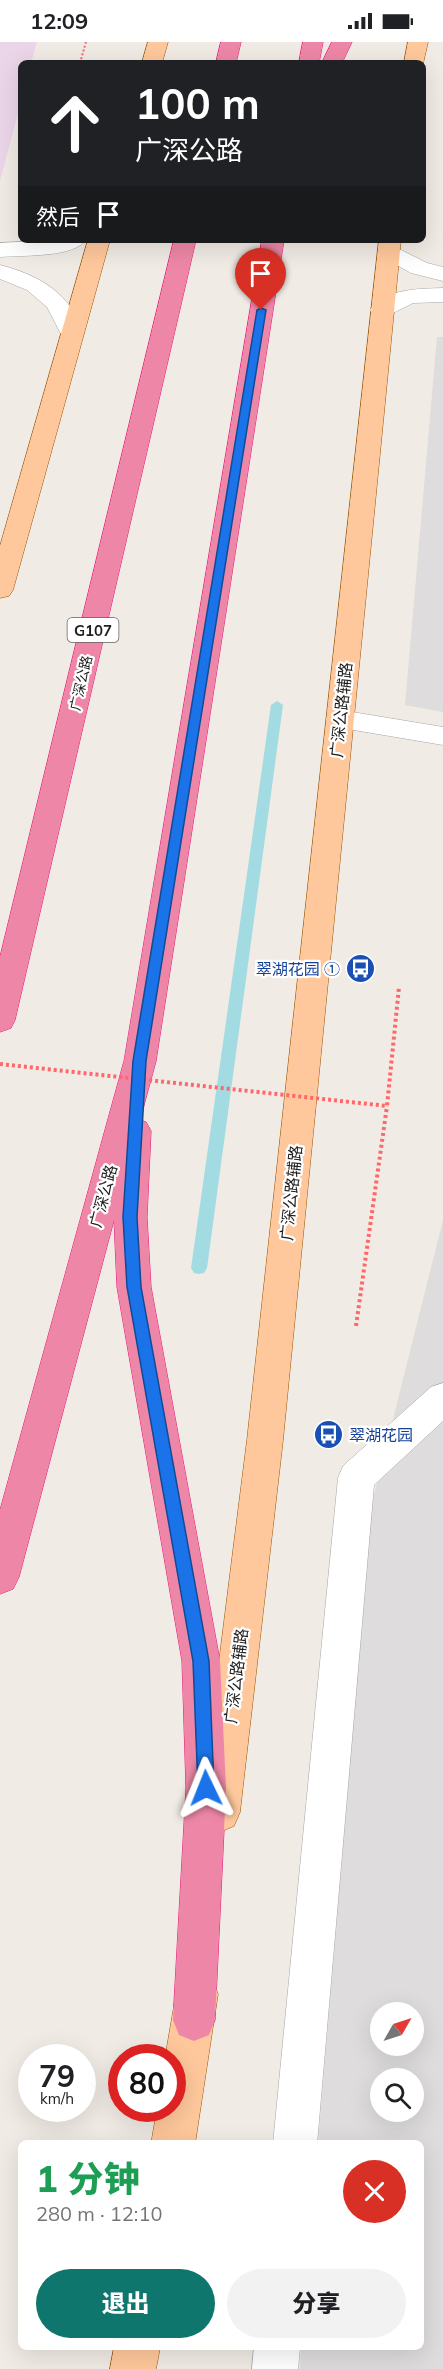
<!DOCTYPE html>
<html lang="zh">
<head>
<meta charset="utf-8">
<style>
	body { margin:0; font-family:Mulish,"Noto Sans SC",sans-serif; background:#f2f2f2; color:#202124; height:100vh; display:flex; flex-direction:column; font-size:22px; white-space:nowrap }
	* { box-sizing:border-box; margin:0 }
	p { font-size:20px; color:#757577 }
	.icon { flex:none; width:33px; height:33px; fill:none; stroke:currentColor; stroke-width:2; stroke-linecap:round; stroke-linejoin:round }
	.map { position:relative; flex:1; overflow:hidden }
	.sheet { position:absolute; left:18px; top:2098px; width:406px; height:210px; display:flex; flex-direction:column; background:#fff; border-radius:9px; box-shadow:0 6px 24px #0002 }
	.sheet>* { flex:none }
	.guide { position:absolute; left:18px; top:18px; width:408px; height:183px; border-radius:9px; box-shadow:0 6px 24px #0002; background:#202124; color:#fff; overflow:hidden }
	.needle { width:39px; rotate:51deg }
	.buttons { position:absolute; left:370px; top:1960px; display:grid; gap:12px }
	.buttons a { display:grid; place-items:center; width:54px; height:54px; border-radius:50%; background:#fff; box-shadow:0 6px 24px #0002; font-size:30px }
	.speed { position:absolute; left:18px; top:2002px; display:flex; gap:12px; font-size:30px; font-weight:700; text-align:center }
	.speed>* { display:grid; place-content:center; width:78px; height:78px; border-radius:50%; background:#fff; box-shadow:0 6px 24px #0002; line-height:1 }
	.speed small { font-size:15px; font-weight:400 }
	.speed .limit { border:9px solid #d22; background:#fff; color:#111 }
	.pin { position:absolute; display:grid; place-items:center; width:51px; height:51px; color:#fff; margin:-62px -26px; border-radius:50% 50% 50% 0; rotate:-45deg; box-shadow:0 0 6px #0007 }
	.pin .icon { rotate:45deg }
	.me { position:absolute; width:66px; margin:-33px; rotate:358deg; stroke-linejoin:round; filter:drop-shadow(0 0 4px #0008) }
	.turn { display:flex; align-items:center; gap:21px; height:126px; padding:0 18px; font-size:27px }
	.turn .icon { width:78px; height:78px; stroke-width:2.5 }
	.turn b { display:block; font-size:42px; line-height:51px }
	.then { display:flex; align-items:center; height:57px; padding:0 18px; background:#0003; gap:12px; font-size:22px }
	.round { display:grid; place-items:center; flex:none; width:63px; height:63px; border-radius:32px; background:#f2f2f2 }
	.headline { display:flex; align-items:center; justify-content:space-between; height:102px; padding:0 18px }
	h1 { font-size:36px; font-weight:800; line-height:45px; color:#1e9e55 }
	.button { display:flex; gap:12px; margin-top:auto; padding:12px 18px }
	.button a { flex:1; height:69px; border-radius:36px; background:#0f766e; color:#fff; font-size:24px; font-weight:800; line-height:69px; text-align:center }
	.button a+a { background:#f2f2f2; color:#202124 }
	.status { display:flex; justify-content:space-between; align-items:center; height:42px; padding:0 30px; background:#fff; direction:ltr }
	.status svg { height:16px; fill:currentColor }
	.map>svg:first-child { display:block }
	.residential { fill:#dedcdc; fill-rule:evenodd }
	.industrial { fill:#ebd6e9 }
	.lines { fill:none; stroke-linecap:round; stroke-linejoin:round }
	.stream { fill:#a2dbe2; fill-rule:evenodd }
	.minor-casing { stroke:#a6a6a6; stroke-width:1 }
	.major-casing { stroke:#9b5400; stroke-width:1 }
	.highway-casing { stroke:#e9177a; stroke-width:1 }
	.path-far1 { stroke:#ff686b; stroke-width:2; stroke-dasharray:2 2; stroke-linecap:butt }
	.path { stroke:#ff686b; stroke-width:4; stroke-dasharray:3 3; stroke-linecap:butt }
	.minor { fill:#fff; fill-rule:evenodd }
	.major { fill:#ffc89c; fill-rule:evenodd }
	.highway { fill:#ee87a7; fill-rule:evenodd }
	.path-bridge { stroke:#ff686b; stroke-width:4; stroke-dasharray:3 3; stroke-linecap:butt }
	.route { fill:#1a73e8; stroke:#114b97; stroke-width:1.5 }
	.labels { text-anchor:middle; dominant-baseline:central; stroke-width:4.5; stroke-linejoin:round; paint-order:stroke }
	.far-street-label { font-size:14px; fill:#1f1f1f; stroke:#fff }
	.shield { fill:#fff; stroke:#626262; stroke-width:1.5 }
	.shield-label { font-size:15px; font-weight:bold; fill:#1f1f1f }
	.street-label { font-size:16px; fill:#1f1f1f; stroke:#fff }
	.transit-label { font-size:16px; fill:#164399; stroke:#fff; text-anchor:end }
</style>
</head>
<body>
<div class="status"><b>12:09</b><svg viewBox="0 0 49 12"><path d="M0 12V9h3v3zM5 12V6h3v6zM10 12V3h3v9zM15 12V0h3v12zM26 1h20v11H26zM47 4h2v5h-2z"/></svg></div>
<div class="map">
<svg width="443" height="2327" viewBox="0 0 443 2327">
	<rect width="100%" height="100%" fill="#f1ebe5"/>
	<!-- residential -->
	<path class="residential" d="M437 295H443V670L405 663Z
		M443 1178V2327H300L301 2306H422V2102L318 2101 372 1461ZM381 1971H414V2004H381ZM381 2037H414V2070H381Z"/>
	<!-- industrial -->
	<path class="industrial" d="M0 0H37L31 21H21V60L0 139Z"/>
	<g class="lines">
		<!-- stream -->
		<path class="stream" d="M277 659 283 663 207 1226 204 1231 199 1232 194 1231 191 1226 271 663Z"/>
		<defs>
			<path id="minor" d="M54 198H86C73 216 21 213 0 215V201Z
				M389 202 427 221 443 225V239L411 231 381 214 378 209 381 204Z
				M0 223C39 233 73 252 83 293L80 298H64L47 265 27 248 0 237Z
				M443 246V260L413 261 389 273H373L370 268C385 246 420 247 443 246Z
				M340 668 443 685V703L330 684 326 677 330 670Z
				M443 1341V1379L374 1443 317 2102H273L338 1436 343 1424 431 1345Z
				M254 2306H300L298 2327H252Z"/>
			<path id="major" d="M148 0H168L162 21H142Z
				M408 0H428L423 22 404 21Z
				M88 198H110L13 548 9 554 0 556V504Z
				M379 198H401L283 1398 240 1770 234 1784 220 1790 206 1784 200 1770 247 1398Z
				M197 1931 212 1937 218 1952 195 2102H151L157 2067H172V2016H165L176 1952 182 1937Z
				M114 2306H160L156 2327H110Z"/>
			<path id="highway" d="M221 0H241L236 21H216Z
				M303 0H323L319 21H299Z
				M332 0H352L342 21H322Z
				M174 198H196L15 978 11 986 0 990V915Z
				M262 198H284L156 1019 140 1078 146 1080 151 1089 147 1175 151 1245 220 1619 226 1746 215 1978 209 1993 194 1999 179 1993 173 1978 186 1746 182 1619 117 1245 114 1178 19 1535 13 1547 0 1552V1468L124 1019Z"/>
		</defs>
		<!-- minor casing -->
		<use href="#minor" class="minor-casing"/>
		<!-- major casing -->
		<use href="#major" class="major-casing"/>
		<!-- highway casing -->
		<use href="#highway" class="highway-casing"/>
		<!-- path-far1 -->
		<path class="path-far1" d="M80 21 86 0"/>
		<!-- path -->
		<path class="path" d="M356 1284 387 1064"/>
		<!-- minor -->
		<use href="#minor" class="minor"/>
		<!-- major -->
		<use href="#major" class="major"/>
		<!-- highway -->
		<use href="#highway" class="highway"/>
		<!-- path-bridge -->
		<path class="path-bridge" d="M0 1022 387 1064 399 945"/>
	</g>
	<!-- route -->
	<path class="route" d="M261 266 266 268 146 1019 137 1175 141 1245 209 1619 214 1746 212 1751 206 1754 200 1751 198 1746 193 1619 127 1245 123 1175 133 1019 257 268Z"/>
	<!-- icons -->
	<defs>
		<symbol id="bus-disc" viewBox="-11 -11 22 22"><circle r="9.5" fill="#1a4fb4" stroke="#fff"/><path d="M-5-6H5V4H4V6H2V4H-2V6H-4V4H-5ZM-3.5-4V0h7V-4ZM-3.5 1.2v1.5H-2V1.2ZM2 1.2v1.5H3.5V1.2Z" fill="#fff"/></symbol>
	</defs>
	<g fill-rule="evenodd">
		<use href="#bus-disc" x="344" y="910" width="33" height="33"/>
		<use href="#bus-disc" x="312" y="1376" width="33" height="33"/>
	</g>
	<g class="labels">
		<!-- far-street labels -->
		<g class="far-street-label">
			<text transform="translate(81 641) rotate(-77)">广深公路</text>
		</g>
		<!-- shield labels -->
		<rect class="shield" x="67.5" y="576" width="51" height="24" rx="4.5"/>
		<g class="shield-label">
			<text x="93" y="588">G107</text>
		</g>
		<!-- street labels -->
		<g class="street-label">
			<text transform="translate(341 668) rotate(-84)">广深公路辅路</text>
			<text transform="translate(291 1151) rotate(-84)">广深公路辅路</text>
			<text transform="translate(103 1154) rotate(-75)">广深公路</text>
			<text transform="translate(236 1634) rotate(-83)">广深公路辅路</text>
		</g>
		<!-- transit labels -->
		<g class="transit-label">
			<text x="340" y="927">翠湖花园 ①</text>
			<text x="349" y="1393" text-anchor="start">翠湖花园</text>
		</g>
	</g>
</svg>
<div class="buttons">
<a><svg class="needle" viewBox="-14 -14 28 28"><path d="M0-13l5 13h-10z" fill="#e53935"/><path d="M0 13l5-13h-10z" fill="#757577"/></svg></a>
<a><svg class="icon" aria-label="search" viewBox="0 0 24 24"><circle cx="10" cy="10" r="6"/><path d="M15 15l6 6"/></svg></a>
</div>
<div class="speed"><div>79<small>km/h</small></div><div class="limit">80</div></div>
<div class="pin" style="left:261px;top:268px;background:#d93025"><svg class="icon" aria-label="arrive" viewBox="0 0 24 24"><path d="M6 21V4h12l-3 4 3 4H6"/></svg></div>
<svg class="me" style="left:206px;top:1746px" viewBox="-20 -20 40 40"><path d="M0-17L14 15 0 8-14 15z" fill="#1a73e8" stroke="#fff" stroke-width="4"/></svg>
<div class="guide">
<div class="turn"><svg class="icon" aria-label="ahead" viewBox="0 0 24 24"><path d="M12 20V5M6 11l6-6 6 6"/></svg><div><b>100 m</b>广深公路</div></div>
<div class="then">然后<svg class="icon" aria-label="arrive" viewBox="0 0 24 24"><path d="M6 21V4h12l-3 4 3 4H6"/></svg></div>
</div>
<section class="sheet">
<div class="headline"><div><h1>1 分钟</h1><p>280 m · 12:10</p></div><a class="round" style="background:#d93025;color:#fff"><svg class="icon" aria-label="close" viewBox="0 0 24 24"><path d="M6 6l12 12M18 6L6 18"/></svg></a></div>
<div class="button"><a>退出</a><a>分享</a></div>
</section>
</div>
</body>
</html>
